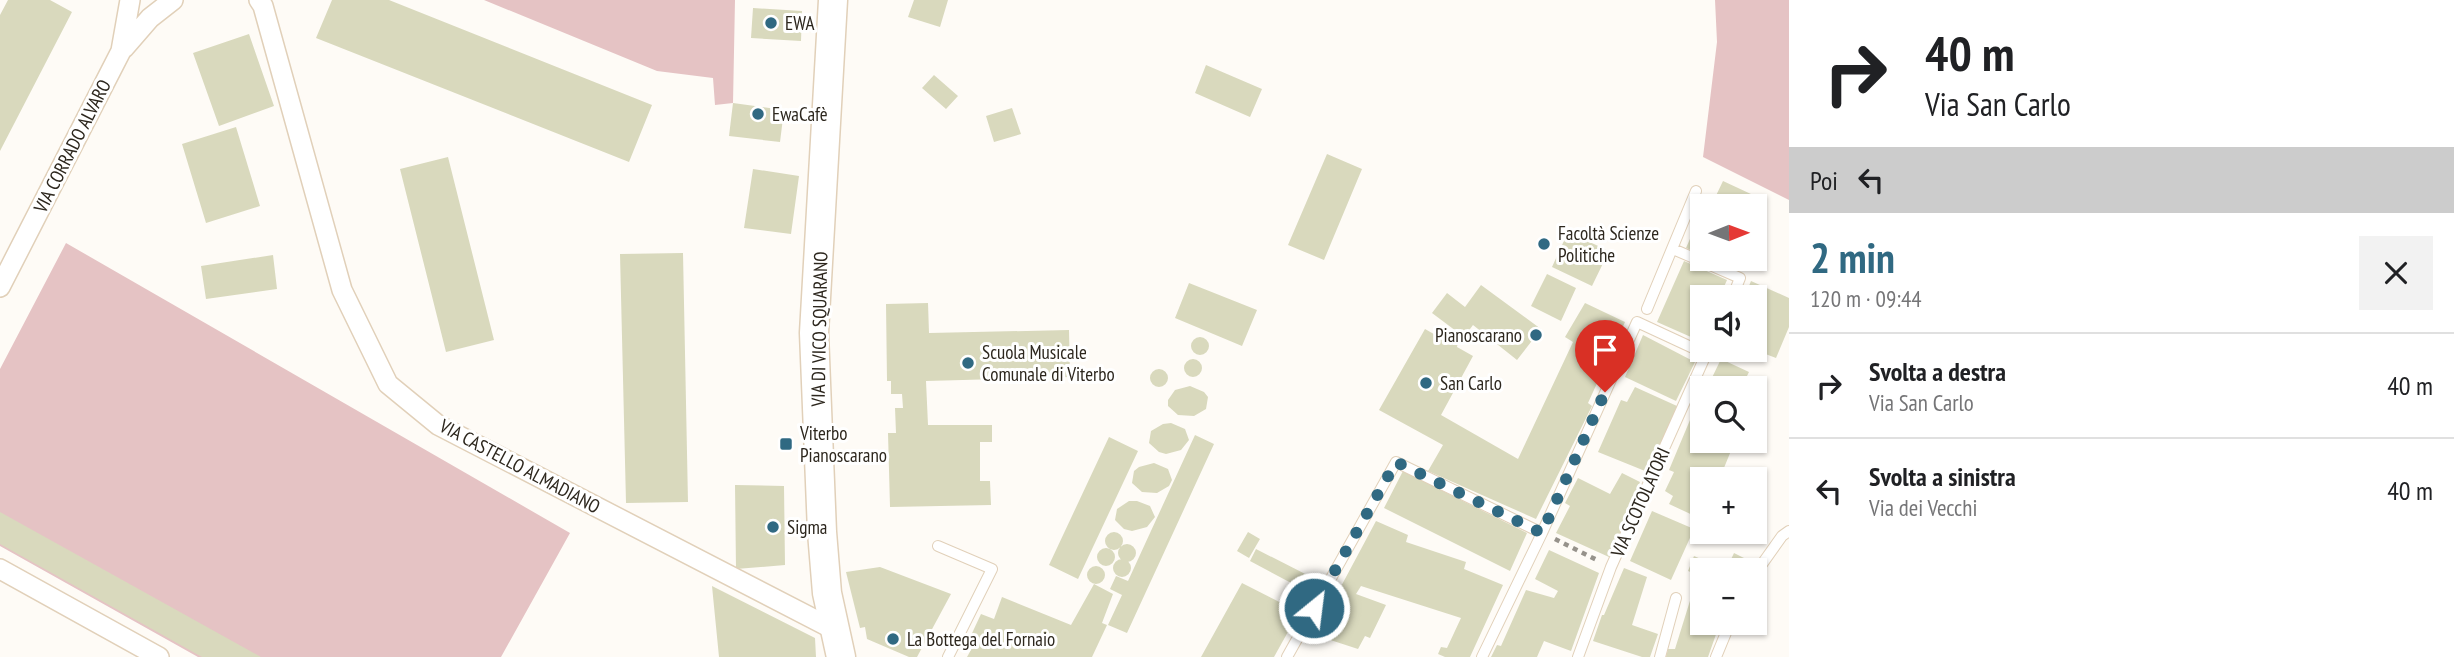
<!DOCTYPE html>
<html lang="it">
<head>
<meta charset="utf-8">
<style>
	body { margin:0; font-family:"PT Sans Narrow",sans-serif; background:#f2f2f2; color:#202124; height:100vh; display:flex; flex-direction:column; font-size:26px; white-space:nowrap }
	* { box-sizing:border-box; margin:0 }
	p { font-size:23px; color:#757577 }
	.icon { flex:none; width:38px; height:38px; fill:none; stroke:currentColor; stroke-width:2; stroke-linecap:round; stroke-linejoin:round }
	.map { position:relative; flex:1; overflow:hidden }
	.sheet { display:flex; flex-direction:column; background:#fff; width:665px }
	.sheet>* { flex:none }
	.top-card { background:#fff; color:#202124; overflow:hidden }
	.needle { width:46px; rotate:89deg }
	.fabs { position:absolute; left:1690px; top:194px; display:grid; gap:14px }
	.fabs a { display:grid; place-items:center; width:77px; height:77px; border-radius:0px; background:#fff; box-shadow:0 2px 5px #0004; font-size:35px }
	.pin { position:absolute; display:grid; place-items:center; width:60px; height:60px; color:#fff; margin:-72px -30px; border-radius:50% 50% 50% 0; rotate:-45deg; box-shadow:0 0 7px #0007 }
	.pin .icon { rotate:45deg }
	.me { position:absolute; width:77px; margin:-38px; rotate:29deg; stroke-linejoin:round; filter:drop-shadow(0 0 5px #0008) }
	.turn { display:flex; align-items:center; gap:24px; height:147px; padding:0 21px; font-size:32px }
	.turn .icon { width:91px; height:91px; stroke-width:2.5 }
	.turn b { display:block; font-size:49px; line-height:60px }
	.then { display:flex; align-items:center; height:66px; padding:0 21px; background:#0003; gap:14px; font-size:26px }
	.round { display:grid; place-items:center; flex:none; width:74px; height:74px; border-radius:0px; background:#f2f2f2 }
	.head { display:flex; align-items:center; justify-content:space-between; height:119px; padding:0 21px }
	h1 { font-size:42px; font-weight:600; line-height:52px; color:#306982 }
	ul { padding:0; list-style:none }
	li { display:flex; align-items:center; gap:21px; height:105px; padding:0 21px; border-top:2px solid #e0e0e0 }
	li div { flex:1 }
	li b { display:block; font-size:26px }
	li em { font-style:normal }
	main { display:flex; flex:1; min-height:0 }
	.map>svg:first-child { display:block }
	.green { fill:#e5c3c4 }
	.building { fill:#d9d9bd }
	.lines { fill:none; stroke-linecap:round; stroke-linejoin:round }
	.lane-casing { stroke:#e1d0b9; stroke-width:12 }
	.street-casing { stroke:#e1d0b9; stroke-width:22 }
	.secondary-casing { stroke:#e1d0b9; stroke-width:31 }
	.path { stroke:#96928b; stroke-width:4.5; stroke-dasharray:5 5; stroke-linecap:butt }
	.lane { stroke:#fff; stroke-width:10 }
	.street { stroke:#fff; stroke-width:19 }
	.secondary { stroke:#fff; stroke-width:28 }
	.route { stroke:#306982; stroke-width:12; stroke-dasharray:0 21.6 }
	.poi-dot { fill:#306982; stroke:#fff; stroke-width:2.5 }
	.labels { text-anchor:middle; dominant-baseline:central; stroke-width:6; stroke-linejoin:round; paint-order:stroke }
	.poi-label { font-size:19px; fill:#2d271e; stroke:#fff; text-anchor:start }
	.street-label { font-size:19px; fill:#2d271e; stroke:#fff }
</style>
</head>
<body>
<main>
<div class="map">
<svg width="1789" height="657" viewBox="0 0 1789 657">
	<rect width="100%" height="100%" fill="#fefbf6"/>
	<!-- green -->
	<path class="green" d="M484 0H735L733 103 715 105 713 78 657 71Z
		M1715 0H1789V200L1703 157 1717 42Z
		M66 243 570 533 501 657H198L0 546V369Z"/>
	<!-- building -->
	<path class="building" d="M8 0H50L72 12 0 151V15Z
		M332 0H389L652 105 629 162 316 38Z
		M914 0H948L940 27 908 17Z
		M753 8 802 11 801 41 751 38Z
		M249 34 274 106 219 126 193 53Z
		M1206 65 1262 89 1250 117 1195 93Z
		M934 75 958 96 946 109 922 88Z
		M733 103 784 110 780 142 729 136Z
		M1012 108 1021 134 994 142 986 116Z
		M236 127 260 206 206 223 182 144Z
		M1327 154 1362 169 1324 260 1288 245Z
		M448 157 494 340 446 352 400 169Z
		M753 169 799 176 791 234 744 228Z
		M1723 181 1766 201 1755 224V206H1711Z
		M1703 209V255L1686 248Z
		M1568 232 1609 251 1592 286 1552 267Z
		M683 253 688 502 626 503 620 254Z
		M273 255 277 289 206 299 201 266Z
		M1684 261 1727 280 1719 298H1703V335L1700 341 1657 322Z
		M1547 274 1576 288 1561 321 1531 306Z
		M1751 281 1789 298V327L1776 358 1755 350V298H1744Z
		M1189 283 1257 310 1242 346 1175 318Z
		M1481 285 1541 329 1517 360 1473 325 1464 337 1432 313 1447 293 1465 307Z
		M928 303 929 333 1069 330 1070 377 926 381 928 425H992V442H980V481H990L991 505 890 507 888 433H896L895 408H903L902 394H891V381H887L886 304Z
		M1585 303 1625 322 1588 403 1592 406 1536 519 1428 471 1443 445 1379 410 1425 329 1439 337 1448 332 1453 334 1458 342 1457 347 1473 356 1441 415 1518 459 1573 342 1565 337Z
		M1643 335 1695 362 1676 401 1625 377Z
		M1191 346a9 9 0 1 1 18 0a9 9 0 1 1-18 0Z
		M1721 359 1749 372 1741 388H1707Z
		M1184 368a9 9 0 1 1 18 0a9 9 0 1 1-18 0Z
		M1150 378a9 9 0 1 1 18 0a9 9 0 1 1-18 0Z
		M1190 386 1204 392 1208 397 1206 409 1194 416 1178 415 1168 406V400L1175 390Z
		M1635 387 1677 406 1650 473 1598 452 1621 400 1627 402Z
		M1703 399V441H1735L1719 480H1703L1694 501 1703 505 1699 518 1669 504 1673 496 1665 491 1674 472 1669 470 1690 420 1694 422Z
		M1171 423 1185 429 1189 440 1181 450 1166 454 1159 452 1149 443 1151 431 1163 424Z
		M1195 435 1214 444 1127 633 1108 625 1122 595 1110 589 1116 576 1128 581Z
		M1109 437 1138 451 1078 579 1049 565Z
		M1154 463 1168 469 1172 480 1169 486 1157 493 1142 492 1132 483 1134 471 1139 467Z
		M1403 471 1527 533 1510 571 1384 508Z
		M1622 473 1640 482 1631 504 1633 505 1609 557 1556 533 1570 506 1565 503 1578 478 1610 494Z
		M735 485 784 486 785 565 736 569Z
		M1129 501H1137L1150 506 1155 517 1147 527 1132 531 1124 529 1115 520 1117 509Z
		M1652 511 1694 529 1671 580 1630 561Z
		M0 512 261 657H202L0 544Z
		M1376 521 1408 535 1406 542 1466 562 1464 569 1503 585 1470 657H1445L1438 654 1441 647 1447 648 1461 618 1361 586 1356 594 1386 605 1370 638 1365 636 1358 649 1315 635Z
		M1248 532 1260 539 1249 558 1237 551Z
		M1105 541a9 9 0 1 1 18 0a9 9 0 1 1-18 0Z
		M1118 553a9 9 0 1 1 18 0a9 9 0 1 1-18 0Z
		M1097 557a9 9 0 1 1 18 0a9 9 0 1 1-18 0Z
		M1256 549 1317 580 1310 593 1250 561Z
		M1549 550 1599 573 1571 651 1544 641 1537 657H1491L1497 645 1501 646 1526 590 1554 598 1558 591 1535 579Z
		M1734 553 1752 562 1747 570H1703V623H1720L1708 657H1666L1668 649H1675L1698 575 1688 571 1694 556 1726 570Z
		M1113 568a9 9 0 1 1 18 0a9 9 0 1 1-18 0Z
		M1087 575a9 9 0 1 1 18 0a9 9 0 1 1-18 0Z
		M880 567 951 594 917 657H909L867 639 865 627 860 628 846 572Z
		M1624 568 1647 577 1632 625 1658 634 1650 657H1642L1593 641 1602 615H1604Z
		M1242 583 1299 612 1274 657H1201Z
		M1094 584 1113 594 1102 623 1107 625 1092 657H967L972 648 966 646 981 614 994 619 1002 597 1071 625Z
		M712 586 815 638 816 657H719Z"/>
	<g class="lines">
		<defs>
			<path id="lane" d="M1673 249 1740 278 1732 298
				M1647 309 1696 191
				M938 546 992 569 948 657
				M1755 574 1782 536 1789 531
				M1287 657 1396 462 1542 533
				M1482 657 1542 533 1637 322 1706 354
				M1578 657 1611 567 1708 350
				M1660 657 1676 598
				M1716 657 1730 623"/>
			<path id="street" d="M259 0 263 6 342 290 388 384 438 425 833 629
				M124 48 150 18 173 0
				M0 287 121 51 130 0
				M0 569 159 657"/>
			<path id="secondary" d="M833 0 814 333 822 532 827 593 841 657"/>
		</defs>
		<!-- lane casing -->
		<use href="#lane" class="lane-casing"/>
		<!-- street casing -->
		<use href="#street" class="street-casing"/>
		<!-- secondary casing -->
		<use href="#secondary" class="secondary-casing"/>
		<!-- path -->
		<path class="path" d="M1555 539 1597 560"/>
		<!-- lane -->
		<use href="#lane" class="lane"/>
		<!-- street -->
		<use href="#street" class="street"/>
		<!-- secondary -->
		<use href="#secondary" class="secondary"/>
	</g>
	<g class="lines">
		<!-- route -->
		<path class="route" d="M1314 608 1396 462 1542 533 1605 392"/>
	</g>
	<!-- markers -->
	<g class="poi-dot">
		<circle cx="771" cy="23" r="7"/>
		<circle cx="758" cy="114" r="7"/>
		<circle cx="1544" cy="244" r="7"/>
		<circle cx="1536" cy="335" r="7"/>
		<circle cx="968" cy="363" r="7"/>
		<circle cx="1426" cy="383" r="7"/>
		<rect x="779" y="437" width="14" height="14" rx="3.5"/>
		<circle cx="773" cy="527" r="7"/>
		<circle cx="893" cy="639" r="7"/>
	</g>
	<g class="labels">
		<!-- poi labels -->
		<g class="poi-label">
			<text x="785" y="23">EWA</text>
			<text x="772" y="114">EwaCafè</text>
			<text x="1558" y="233">Facoltà Scienze<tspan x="1558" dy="22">Politiche</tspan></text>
			<text x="1522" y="335" text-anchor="end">Pianoscarano</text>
			<text x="982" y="352">Scuola Musicale<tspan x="982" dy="22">Comunale di Viterbo</tspan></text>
			<text x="1440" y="383">San Carlo</text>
			<text x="800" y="433">Viterbo<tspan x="800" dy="22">Pianoscarano</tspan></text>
			<text x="787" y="527">Sigma</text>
			<text x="907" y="639">La Bottega del Fornaio</text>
		</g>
		<!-- street labels -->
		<g class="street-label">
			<text transform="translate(72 146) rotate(-63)">VIA CORRADO ALVARO</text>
			<text transform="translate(819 329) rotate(-89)">VIA DI VICO SQUARANO</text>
			<text transform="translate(520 466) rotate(28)">VIA CASTELLO ALMADIANO</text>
			<text transform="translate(1640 502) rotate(-66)">VIA SCOTOLATORI</text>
		</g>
	</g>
</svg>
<div class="fabs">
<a><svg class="needle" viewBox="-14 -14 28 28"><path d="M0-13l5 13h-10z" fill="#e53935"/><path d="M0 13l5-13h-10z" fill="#757577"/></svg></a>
<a><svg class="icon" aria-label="sound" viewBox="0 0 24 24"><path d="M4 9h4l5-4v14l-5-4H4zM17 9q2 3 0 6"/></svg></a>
<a><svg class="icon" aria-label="search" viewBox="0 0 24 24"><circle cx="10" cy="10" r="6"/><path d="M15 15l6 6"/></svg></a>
<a>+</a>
<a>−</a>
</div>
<div class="pin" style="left:1605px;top:392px;background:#d93025"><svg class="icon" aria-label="arrive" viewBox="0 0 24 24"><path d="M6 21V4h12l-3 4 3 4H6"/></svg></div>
<svg class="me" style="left:1314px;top:608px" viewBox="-20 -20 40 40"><circle r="17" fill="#306982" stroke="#fff" stroke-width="3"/><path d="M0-11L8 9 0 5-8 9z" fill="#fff"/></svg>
</div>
<section class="sheet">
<div class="top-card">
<div class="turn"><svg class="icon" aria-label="right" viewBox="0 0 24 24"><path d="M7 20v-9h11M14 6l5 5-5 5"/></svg><div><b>40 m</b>Via San Carlo</div></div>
<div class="then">Poi<svg class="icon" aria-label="left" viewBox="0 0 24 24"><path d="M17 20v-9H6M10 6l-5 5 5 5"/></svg></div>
</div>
<div class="head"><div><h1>2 min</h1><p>120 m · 09:44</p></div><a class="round"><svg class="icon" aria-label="close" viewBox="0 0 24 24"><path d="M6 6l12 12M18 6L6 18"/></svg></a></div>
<ul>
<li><svg class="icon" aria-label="right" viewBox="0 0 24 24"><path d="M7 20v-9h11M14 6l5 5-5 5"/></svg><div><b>Svolta a destra</b><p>Via San Carlo</p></div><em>40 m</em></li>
<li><svg class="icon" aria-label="left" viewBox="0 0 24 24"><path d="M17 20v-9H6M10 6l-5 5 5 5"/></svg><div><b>Svolta a sinistra</b><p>Via dei Vecchi</p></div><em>40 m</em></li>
</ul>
</section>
</main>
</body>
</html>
